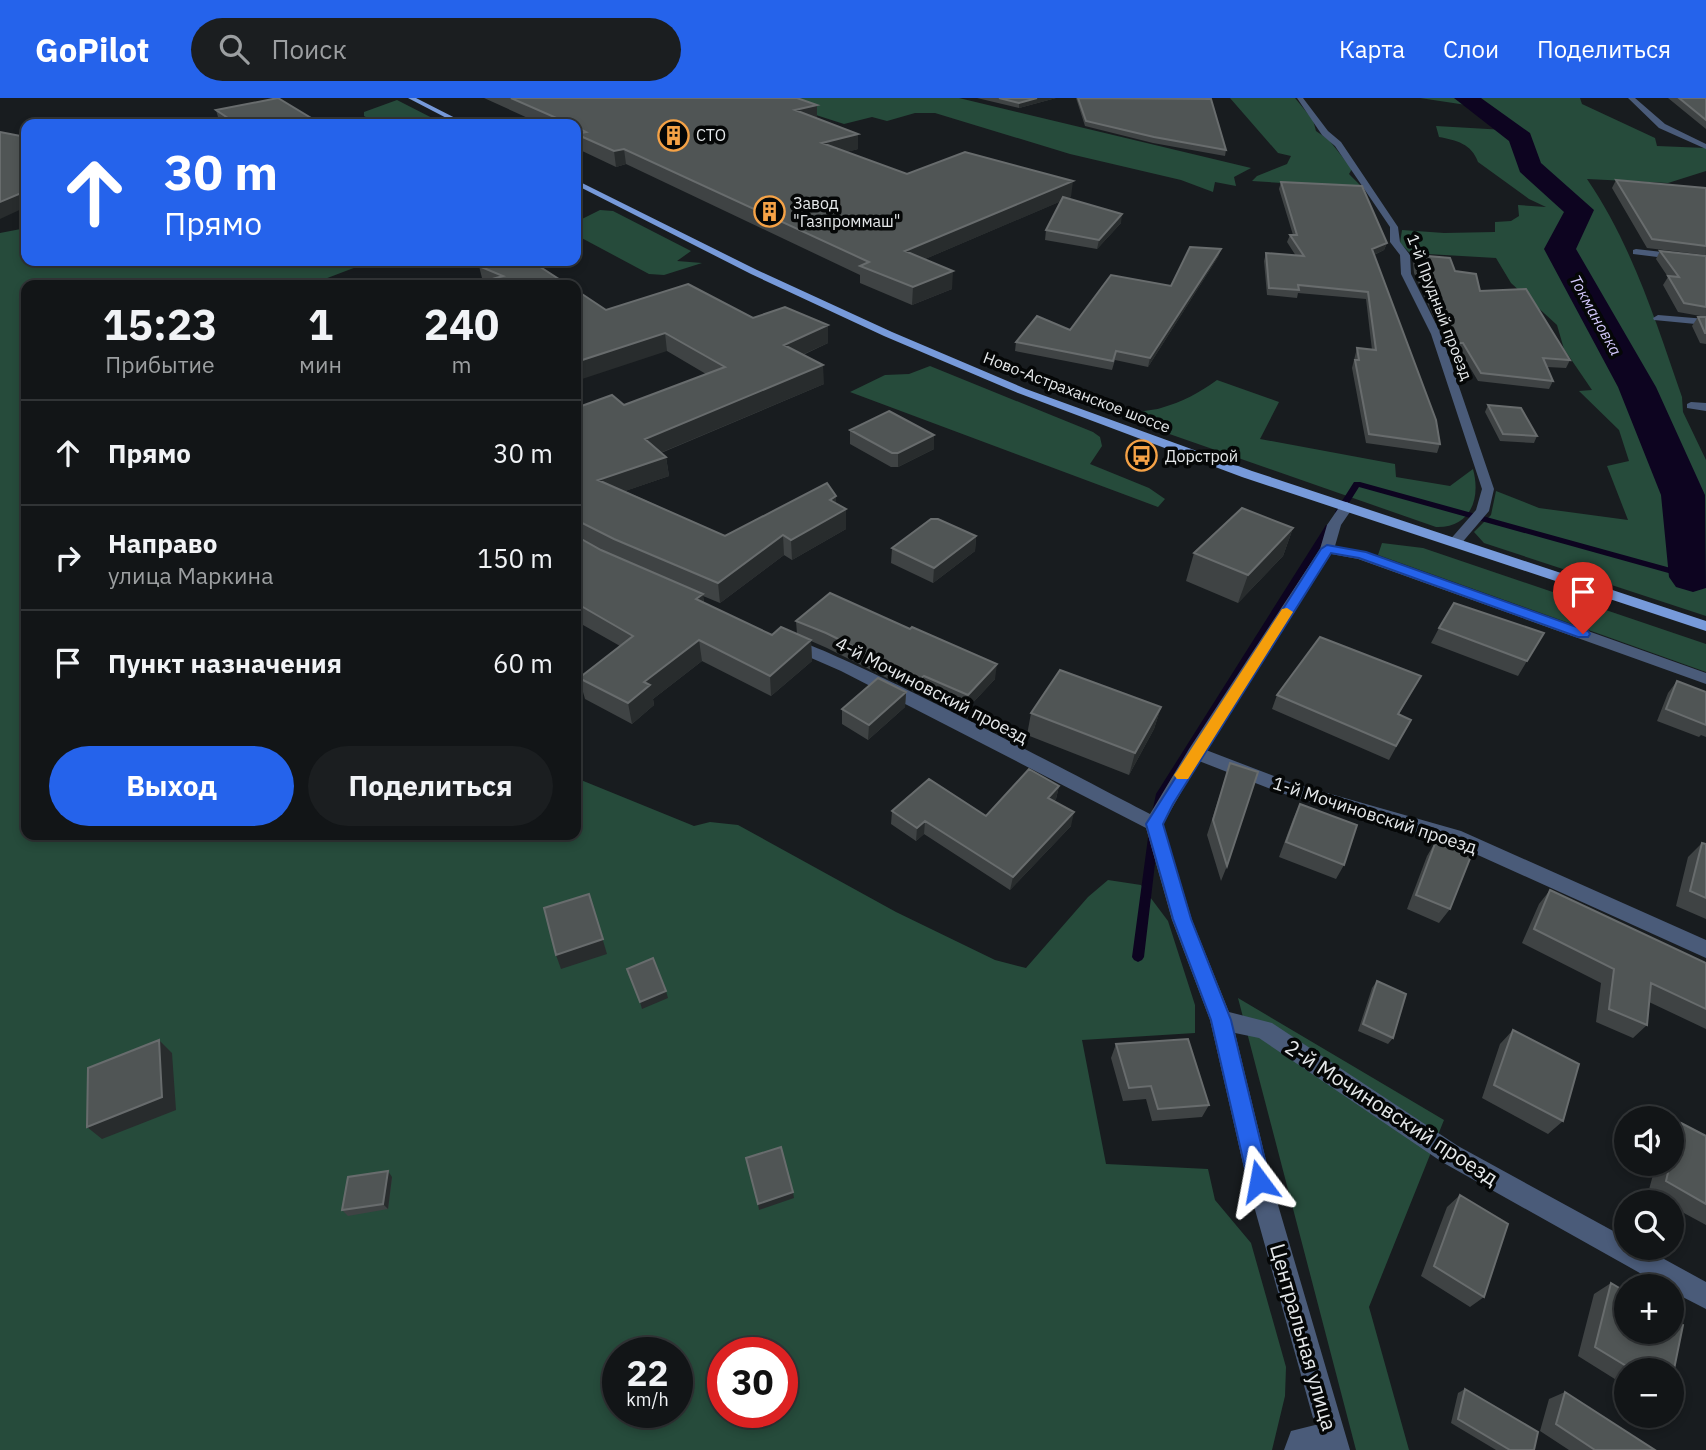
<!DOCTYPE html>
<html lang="ru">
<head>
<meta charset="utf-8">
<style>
	body { margin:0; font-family:"IBM Plex Sans",sans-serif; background:#1b1e20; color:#f1f3f6; height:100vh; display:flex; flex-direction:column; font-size:26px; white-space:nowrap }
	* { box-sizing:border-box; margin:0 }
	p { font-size:23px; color:#9c9fa1 }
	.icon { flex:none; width:38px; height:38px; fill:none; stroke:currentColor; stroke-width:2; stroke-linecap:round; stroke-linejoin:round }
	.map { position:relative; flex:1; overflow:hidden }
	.details { position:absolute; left:21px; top:182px; width:560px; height:560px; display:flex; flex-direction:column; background:#121517; border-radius:14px; box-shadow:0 4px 10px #0003,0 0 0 2px #313436 }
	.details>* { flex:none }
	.guide { position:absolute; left:21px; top:21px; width:560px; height:147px; border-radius:14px; box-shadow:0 4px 10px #0003,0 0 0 2px #313436; background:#2563eb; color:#fff; overflow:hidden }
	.tools { position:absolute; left:1614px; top:1008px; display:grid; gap:14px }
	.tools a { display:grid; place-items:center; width:70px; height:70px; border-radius:50%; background:#121517; box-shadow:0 4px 10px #0003,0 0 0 2px #313436; font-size:35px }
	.speed { position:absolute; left:602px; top:1239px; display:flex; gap:14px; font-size:35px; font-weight:700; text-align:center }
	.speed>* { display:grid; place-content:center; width:91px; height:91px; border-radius:50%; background:#121517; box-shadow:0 4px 10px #0003,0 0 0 2px #313436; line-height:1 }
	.speed small { font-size:18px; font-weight:400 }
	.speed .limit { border:10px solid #d22; background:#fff; color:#111 }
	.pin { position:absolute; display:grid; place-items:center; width:60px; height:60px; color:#fff; margin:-72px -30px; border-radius:50% 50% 50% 0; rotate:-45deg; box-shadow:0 0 7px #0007 }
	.pin .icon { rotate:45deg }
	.me { position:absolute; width:77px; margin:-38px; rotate:347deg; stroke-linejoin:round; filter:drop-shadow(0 0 5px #0008) }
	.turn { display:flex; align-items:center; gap:24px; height:147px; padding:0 28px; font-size:32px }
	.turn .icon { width:91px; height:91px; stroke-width:2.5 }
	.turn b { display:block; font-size:49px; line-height:60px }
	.eta { display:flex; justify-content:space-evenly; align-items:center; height:119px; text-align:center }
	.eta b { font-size:42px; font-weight:800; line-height:49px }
	.cta { display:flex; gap:14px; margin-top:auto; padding:14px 28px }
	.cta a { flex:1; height:80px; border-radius:42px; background:#2563eb; color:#fff; font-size:28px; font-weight:800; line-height:80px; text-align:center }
	.cta a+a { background:#1b1e20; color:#f1f3f6 }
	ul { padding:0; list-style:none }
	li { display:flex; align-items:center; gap:21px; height:105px; padding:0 28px; border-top:2px solid #313436 }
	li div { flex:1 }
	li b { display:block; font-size:26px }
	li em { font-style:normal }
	header { display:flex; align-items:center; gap:42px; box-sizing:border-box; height:98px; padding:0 35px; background:#2563eb; color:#fff }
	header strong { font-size:33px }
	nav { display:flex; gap:38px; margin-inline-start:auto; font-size:24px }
	.search { width:490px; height:63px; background:#1b1e20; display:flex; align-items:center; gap:18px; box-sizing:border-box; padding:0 24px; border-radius:38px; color:#9c9fa1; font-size:26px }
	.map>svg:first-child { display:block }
	.green { fill:#264b3b; fill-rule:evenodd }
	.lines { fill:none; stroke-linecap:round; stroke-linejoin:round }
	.stream { fill:#0d0420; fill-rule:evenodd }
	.river { fill:#0d0420; fill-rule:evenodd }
	.minor { fill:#4a5b79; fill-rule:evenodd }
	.major { fill:#779ada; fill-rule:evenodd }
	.wall { fill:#3f4344 }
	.shaded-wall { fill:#282c2d }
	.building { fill:#505555; stroke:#686c6d; stroke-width:2 }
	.route { fill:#2563eb; stroke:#184099; stroke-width:2 }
	.slow { fill:#f59e0b }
	.labels { text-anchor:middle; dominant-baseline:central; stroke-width:7; stroke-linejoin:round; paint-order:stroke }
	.far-poi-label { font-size:16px; fill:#e5e8ea; stroke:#050707; text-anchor:start }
	.far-street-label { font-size:16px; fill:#e5e8ea; stroke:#050707 }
	.far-water-label { font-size:16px; font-style:italic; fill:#d3c8fb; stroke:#050707 }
	.street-label { font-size:18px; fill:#e5e8ea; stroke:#050707 }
	.near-street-label { font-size:21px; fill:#e5e8ea; stroke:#050707 }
</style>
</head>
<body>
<header>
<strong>GoPilot</strong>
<div class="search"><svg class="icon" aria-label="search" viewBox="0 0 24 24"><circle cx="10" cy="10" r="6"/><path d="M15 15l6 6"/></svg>Поиск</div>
<nav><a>Карта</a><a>Слои</a><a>Поделиться</a></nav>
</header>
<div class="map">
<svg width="1706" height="1352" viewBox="0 0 1706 1352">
	<rect width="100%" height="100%" fill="#181c1f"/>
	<!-- green -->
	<path class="green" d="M763 0H959L1251 70 1234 79 1236 88 1215 84 1213 94 1181 82 1070 56 935 15H915L887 23 872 19 844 26Z
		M1230 0H1295L1313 22 1316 33 1329 42 1352 71 1349 76 1363 90 1252 83 1257 78 1287 66 1291 58 1278 55Z
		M1420 0H1580L1582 6 1655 40 1657 48 1706 50V73L1668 85 1587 81C1632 147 1656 224 1682 299L1683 314 1706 362V518L1484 445 1474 434 1491 417 1496 393 1539 410 1628 422 1607 368 1629 363 1619 332 1579 293 1592 292 1564 251 1557 227 1511 185 1496 160 1410 155 1400 145 1402 132 1444 135 1495 134V124L1511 123 1519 118 1518 107 1546 109 1529 101 1478 64C1472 46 1456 42 1439 39L1436 28 1505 32 1473 8Z
		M397 2 444 26H378L364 18V14Z
		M600 112 613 113 691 153 677 163 702 165 664 177 649 176 576 137V124Z
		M26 130V163H372L309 187H26V737H576V680L694 728 710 724 738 727 896 814 995 862 1026 870 1088 799 1108 782 1141 787 1168 823 1195 907V935L1082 942 1106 1066 1208 1071 1215 1102 1251 1145 1286 1269 1285 1298 1272 1352H0V135ZM618 1255H677V1314H618ZM723 1255H782V1314H723Z
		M930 268 1093 334 1100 339 1102 348 1090 366 1149 390 1165 401 1158 409 850 294 885 277 909 276Z
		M1217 282 1279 304 1260 341 1395 366 1396 379 1450 388 1473 371C1481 400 1471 430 1436 429L1135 324 1134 317C1143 311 1152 313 1161 310 1182 304 1199 295 1217 282Z
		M1382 445 1423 450 1706 546V574L1378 457Z
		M1238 900 1444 1022 1369 1209 1409 1352H1356Z"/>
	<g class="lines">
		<!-- stream -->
		<path class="stream" d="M1354 384H1360L1696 477 1697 479 1696 481H1690L1359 389 1342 416H1336L1335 414Z
			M1326 427H1329L1333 429 1164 699 1161 718H1153L1152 715 1156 696Z
			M1153 736 1157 737 1158 740 1144 859 1142 862 1138 864 1134 862 1132 859 1148 740 1149 737Z"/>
		<!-- river -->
		<path class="river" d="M1454 0H1481L1530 35 1541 65 1594 112 1576 151 1656 289 1705 397 1706 490 1693 494 1676 489 1669 479 1661 397 1618 289 1544 151 1564 114 1520 74 1509 43Z"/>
		<!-- minor -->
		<path class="minor" d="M1297 0H1303L1328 33 1341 44 1398 129 1400 144 1410 157 1411 176 1441 236 1494 391 1489 413 1460 447 1455 448 1448 444 1476 412 1482 391 1431 236 1401 176 1400 157 1390 144V129L1335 48 1322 37Z
			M1628 0H1635L1665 26 1706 46V51L1659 30Z
			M1636 151 1706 159V165L1633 156V152Z
			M1658 217 1706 221V227L1654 222 1653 220Z
			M1691 304 1706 305V313L1687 310V306Z
			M1347 404 1354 408 1341 427 1335 448 1366 454 1706 575V586L1358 461 1331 456 1206 652 1292 685 1461 733 1706 842V860L1449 744 1281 695 1199 663 1163 726 1192 822 1229 914 1272 925 1458 1048 1626 1140V1150H1644L1706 1184V1211L1671 1193V1188H1663L1442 1064 1259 940 1235 935 1271 1083 1350 1352H1284L1291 1333 1315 1327 1247 1083 1210 922 1172 822 1146 730 841 573 786 549 783 545 786 541C808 535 1107 694 1150 716L1189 651 1320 451 1327 427 1342 405Z"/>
		<!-- major -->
		<path class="major" d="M408 0H416L467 26H458Z
			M576 82 757 172 892 234 1026 291 1252 373 1706 523V533L1242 379 1018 295 884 238 751 176 576 87Z"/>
	</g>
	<!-- wall -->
	<path class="wall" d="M484 0H797L817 7V21L858 36V51L846 54 907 76 1071 99 1067 100 1121 125 1097 151 1045 142 1046 132 1061 103 925 161 952 191 912 207 860 185V177L626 66 616 69 578 51 576 42V26H541Z
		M977 0H1056L1019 10Z
		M1076 0H1192L1226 52 1225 58 1153 45 1085 28Z
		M1668 0H1706V31Z
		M216 12 321 26H229L218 19Z
		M1616 82 1706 90V157L1647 150 1612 90Z
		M1281 84 1387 145 1384 152 1374 157 1440 346 1437 355 1366 345 1352 270 1357 250 1372 252 1366 201 1298 195 1297 200 1267 197 1264 163 1266 155 1296 158 1287 144 1290 137H1293L1279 91Z
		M1221 151 1218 159 1148 269 1115 262 1112 272 1015 253 1016 244 1070 232 1171 188Z
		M1660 153 1706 158V219L1678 214 1663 187 1668 179 1656 161Z
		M1416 157 1455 173 1570 262 1566 270 1547 269 1553 283 1549 291 1478 283 1460 253H1449L1414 175 1413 164Z
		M479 168 568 187 483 184Z
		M606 212 753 220 828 227V245L803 257 824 286 661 355 666 359 669 378 625 393 725 438 836 405 846 411V431L792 462 784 457 720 505 703 498 704 505 772 537 797 536 796 523 995 581 966 612 923 593 919 596 827 550 811 543 812 563 771 598 702 563 653 601 654 607 632 626 585 601 579 580 620 548 576 523V310L624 307 706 276 667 253Z
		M1698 219H1706V246L1700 245 1692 228Z
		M1488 307 1537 338 1534 345 1500 343 1485 314Z
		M850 332 934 337V351L898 369H891L850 346Z
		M1293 430 1283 458 1238 505 1186 483 1194 455Z
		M976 438 975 453 933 485 891 465 892 450Z
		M1439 530 1527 563 1518 578 1431 545Z
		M1421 578 1399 616 1411 622 1389 662 1272 611 1277 597Z
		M1677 583 1706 594V639L1701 637 1699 639 1657 623 1668 595Z
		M906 594 905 609 868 642 842 626V611Z
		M1161 609 1154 631 1129 677 1027 637 1031 615Z
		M1230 665 1227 768 1221 783 1207 737Z
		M1059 688 1056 701 1054 703 1071 728 1010 792 924 736 916 743 891 726 892 713 986 718Z
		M1300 706 1344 767 1336 781 1279 759 1293 721Z
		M1436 743 1450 811 1439 825 1407 811 1427 758Z
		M1702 745 1706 746V821L1676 808 1688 759Z
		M1550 792 1706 865V931L1649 904 1647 927 1633 940 1596 924 1601 885 1522 845 1539 806Z
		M1377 883 1393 940 1388 946 1358 933 1372 890Z
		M1513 932 1563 1023 1548 1036 1482 1000 1500 946Z
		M1116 946 1209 1007 1202 1019 1152 1023 1146 1001 1123 1003 1111 960Z
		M1681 1025 1706 1038V1127L1671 1108V1104H1665L1648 1095 1656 1066H1671V1031Z
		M392 1079 388 1111 348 1118 342 1112Z
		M1460 1097 1484 1199 1470 1209 1421 1178 1447 1109Z
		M1611 1185 1671 1272H1626V1288L1578 1258 1594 1196Z
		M1465 1291 1534 1352H1496L1451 1325 1458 1295Z
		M1565 1294 1655 1352H1569L1540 1333 1549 1301Z"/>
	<!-- shaded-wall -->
	<path class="shaded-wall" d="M1037 0H1056L1019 10V5Z
		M817 7V22L795 12Z
		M858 36V51L822 61V45Z
		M624 51 626 66 616 69 614 53Z
		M1073 83 1071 99 904 170 905 153Z
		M26 93V109L0 121V104Z
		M1122 116 1121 125 1097 151 1099 142Z
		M1387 145 1384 152 1369 159 1372 151Z
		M1221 151 1218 159 1148 269 1150 260Z
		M953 173 952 191 912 207 913 189Z
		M828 227V245L784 265V247Z
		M665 235 667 253 576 283V264Z
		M823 267 824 286 648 360 645 341Z
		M934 337V351L898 369V355Z
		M666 359 669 378 602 401 598 382Z
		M836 398V417L846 411V431L792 462 791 442 830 402Z
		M1293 430 1283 458 1238 505 1248 477Z
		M783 437 784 457 720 505 718 485Z
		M976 438 975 453 933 485 934 470Z
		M703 496 705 516 696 501Z
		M699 542 702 563 653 601 654 607 632 626 628 605 644 584Z
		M811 542 812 563 771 598 770 578Z
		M997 566 995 581 966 612 968 597Z
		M924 578 923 593 919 596 920 581Z
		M906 594 905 609 868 642 869 627Z
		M1161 609 1154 631 1129 677 1135 655Z
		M1059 688 1056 701 1045 713 1048 700Z
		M1074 714 1071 728 1010 792 1013 779Z
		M925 723 924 736 916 743 917 730Z
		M589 796 607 856 561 871 556 857Z
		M666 893 668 900 642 911 640 904Z
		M159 942 172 955 176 1012 102 1041 87 1029Z
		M388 1073 392 1079 388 1111 383 1106Z
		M793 1094 794 1100 759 1112 758 1106Z"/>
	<!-- building -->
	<path class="building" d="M278 0 321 26H237L216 12Z
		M511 0H797L817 7 795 12 858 36 822 45 907 76 965 54 1073 83 905 153 953 173 913 189 860 168 869 164 624 51 614 53 576 36 586 34 576 29V26H570Z
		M999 0H1037L1019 5Z
		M1078 0 1211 1 1226 52 1154 39 1086 23Z
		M1679 0H1706V22Z
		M0 34 26 39V93L0 104Z
		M1616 82 1706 90V148L1652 141Z
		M1281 84 1362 88 1387 145 1372 151 1436 322 1440 346 1369 336 1355 262H1359L1357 250 1376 252 1368 194 1298 187 1299 192 1269 190 1266 155 1304 158 1290 137H1297Z
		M1063 99 1122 116 1099 142 1046 132Z
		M1190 149 1221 151 1150 260 1116 253 1113 263 1016 244 1037 218 1070 232 1111 177 1171 188Z
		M1660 153 1706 158V209L1684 205 1668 178 1679 179Z
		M1416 157 1450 160 1455 173 1476 176 1480 193 1526 191 1570 262 1543 260 1553 283 1481 275 1463 245H1453L1416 168Z
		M494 163H531L568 187H471L503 178 479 168Z
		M688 186 753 220 785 209 828 227 784 247 823 267 645 341 666 359 598 382 725 438 827 385 836 398 830 402 846 411 791 442 783 437 718 485 614 441 576 422V310L612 297 624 307 725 269 665 235 576 264V192L606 212Z
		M1698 219H1706V235H1705Z
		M1488 307 1521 310 1537 338 1503 336Z
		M889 313 934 337 898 355H892L850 332Z
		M1242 410 1293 430 1248 477 1194 455Z
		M931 421H938L976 438 934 470 892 450Z
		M576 438 601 452 703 496 696 501 772 537 781 529 811 542 770 578 699 542 644 584 650 587 628 605 579 580 633 538 576 505Z
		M830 495 910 531 912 529 997 566 968 597 924 578 920 581 826 535 796 523Z
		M1454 505 1544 535 1527 563 1439 530Z
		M1320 539 1421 578 1398 616 1411 622 1396 648 1277 597Z
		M1060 572 1161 609 1135 655 1031 615Z
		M878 580 906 594 869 627 842 611Z
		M1677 583 1706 594V627L1666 611Z
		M1230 665 1258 674 1227 768 1213 722Z
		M1029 671 1059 688 1048 700 1074 714 1013 779 925 723 917 730 892 713 929 681 986 718Z
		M1300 706 1357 727 1344 767 1286 744Z
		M1436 743 1471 758 1450 811 1416 797Z
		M1702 745 1706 746V800L1690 793Z
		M1550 792 1706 865V911L1651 885 1647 927 1609 911 1614 871 1534 831Z
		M589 796 603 841 556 857 544 810Z
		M653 860 666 893 640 904 627 871Z
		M1377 883 1406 896 1393 940 1363 926Z
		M1513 932 1579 966 1563 1023 1494 987Z
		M1188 941 1209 1007 1158 1011 1151 988 1129 990 1116 946Z
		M159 942 162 999 87 1029 88 970Z
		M1681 1025 1706 1038V1106L1666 1083 1670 1066H1671V1061Z
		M781 1049 793 1094 758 1106 746 1060Z
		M388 1073 383 1106 342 1112 348 1079Z
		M1460 1097 1508 1126 1484 1199 1434 1168Z
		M1611 1185 1626 1194V1234H1671V1221L1683 1227 1671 1286V1272H1633L1595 1249Z
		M1465 1291 1538 1334 1534 1352H1510L1458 1321Z
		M1565 1294 1655 1352H1595L1556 1326Z"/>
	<!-- route -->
	<path class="route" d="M1327 447 1366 454 1588 533 1590 536 1588 539H1578L1359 460 1331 455 1173 706 1163 726 1191 821 1231 922 1270 1083 1267 1091 1259 1094 1252 1091 1248 1083 1211 922 1173 821 1146 726 1321 451Z"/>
	<!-- slow -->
	<path class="slow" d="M1287 510 1293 514 1188 681H1177L1174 677 1177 673 1282 511Z"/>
	<!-- icons -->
	<defs>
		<symbol id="building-ring" viewBox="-11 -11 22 22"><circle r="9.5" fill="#050707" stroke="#f5a246" stroke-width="1.5"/><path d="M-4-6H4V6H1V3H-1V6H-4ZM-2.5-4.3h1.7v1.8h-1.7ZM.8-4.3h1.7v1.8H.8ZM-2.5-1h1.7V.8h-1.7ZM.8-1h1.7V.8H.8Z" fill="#f5a246"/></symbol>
		<symbol id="bus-ring" viewBox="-11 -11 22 22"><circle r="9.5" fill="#050707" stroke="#f5a246" stroke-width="1.5"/><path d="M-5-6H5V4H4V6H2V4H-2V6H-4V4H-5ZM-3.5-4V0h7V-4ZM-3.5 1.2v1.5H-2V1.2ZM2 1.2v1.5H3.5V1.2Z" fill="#f5a246"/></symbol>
	</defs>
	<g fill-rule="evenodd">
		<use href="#building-ring" x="656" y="20" width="35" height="35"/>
		<use href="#building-ring" x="752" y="96" width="35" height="35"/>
		<use href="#bus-ring" x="1124" y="340" width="35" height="35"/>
	</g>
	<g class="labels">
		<!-- far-poi labels -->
		<g class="far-poi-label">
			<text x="696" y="37">СТО</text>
			<text x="793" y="105">Завод<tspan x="793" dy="18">"Газпроммаш"</tspan></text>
			<text x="1165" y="358">Дорстрой</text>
		</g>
		<!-- far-street labels -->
		<g class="far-street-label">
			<text transform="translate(1440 209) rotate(69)">1-й Прудный проезд</text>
			<text transform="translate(1077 294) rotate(21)">Ново-Астраханское шоссе</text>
		</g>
		<!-- far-water labels -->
		<g class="far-water-label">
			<text transform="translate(1596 217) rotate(61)">Токмановка</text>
		</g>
		<!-- street labels -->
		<g class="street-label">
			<text transform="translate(932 592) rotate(27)">4-й Мочиновский проезд</text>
			<text transform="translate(1375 717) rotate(18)">1-й Мочиновский проезд</text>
		</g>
		<!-- near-street labels -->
		<g class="near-street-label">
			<text transform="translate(1392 1014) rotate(33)">2-й Мочиновский проезд</text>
			<text transform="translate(1304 1239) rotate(74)">Центральная улица</text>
		</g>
	</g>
</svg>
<div class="tools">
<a><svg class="icon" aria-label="sound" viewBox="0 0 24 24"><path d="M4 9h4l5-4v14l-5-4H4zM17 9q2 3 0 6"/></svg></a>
<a><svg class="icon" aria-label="search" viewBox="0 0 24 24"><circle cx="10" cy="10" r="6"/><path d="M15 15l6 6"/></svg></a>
<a>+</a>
<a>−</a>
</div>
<div class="speed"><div>22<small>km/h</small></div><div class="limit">30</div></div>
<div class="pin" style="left:1583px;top:536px;background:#d93025"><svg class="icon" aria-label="arrive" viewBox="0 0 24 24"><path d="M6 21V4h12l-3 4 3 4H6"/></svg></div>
<svg class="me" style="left:1259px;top:1083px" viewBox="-20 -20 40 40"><path d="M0-17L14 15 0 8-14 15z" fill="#2563eb" stroke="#fff" stroke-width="4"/></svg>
<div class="guide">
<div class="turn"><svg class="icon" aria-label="ahead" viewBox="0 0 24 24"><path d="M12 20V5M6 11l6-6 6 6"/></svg><div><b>30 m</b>Прямо</div></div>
</div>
<section class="details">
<div class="eta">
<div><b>15:23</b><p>Прибытие</p></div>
<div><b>1</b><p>мин</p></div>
<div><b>240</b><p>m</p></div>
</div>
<ul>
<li><svg class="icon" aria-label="ahead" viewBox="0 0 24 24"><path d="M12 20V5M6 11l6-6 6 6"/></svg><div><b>Прямо</b></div><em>30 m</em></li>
<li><svg class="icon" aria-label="right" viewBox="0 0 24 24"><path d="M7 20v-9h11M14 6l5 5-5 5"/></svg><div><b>Направо</b><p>улица Маркина</p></div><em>150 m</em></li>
<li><svg class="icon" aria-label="arrive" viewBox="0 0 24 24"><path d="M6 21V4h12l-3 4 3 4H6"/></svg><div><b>Пункт назначения</b></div><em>60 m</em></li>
</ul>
<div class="cta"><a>Выход</a><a>Поделиться</a></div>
</section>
</div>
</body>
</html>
